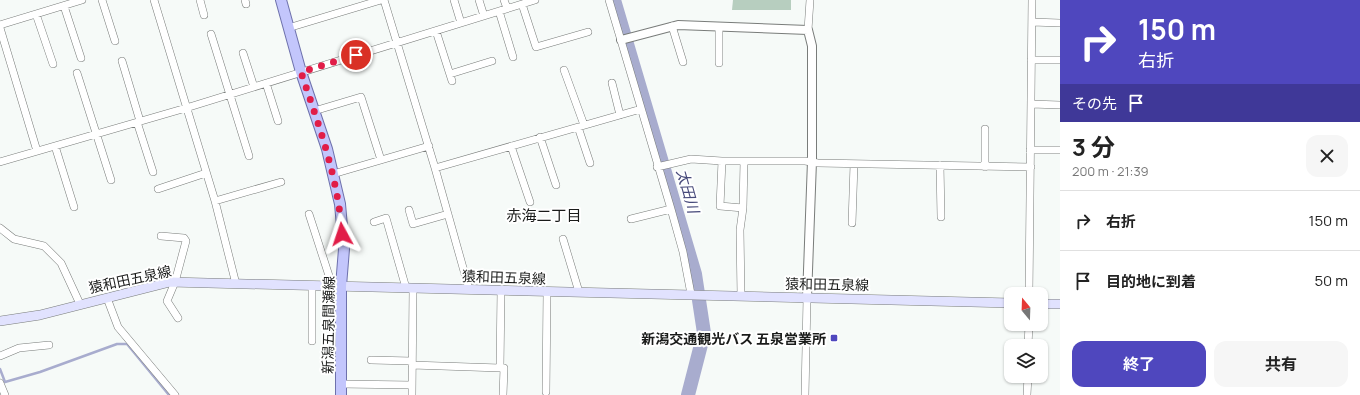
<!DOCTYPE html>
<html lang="ja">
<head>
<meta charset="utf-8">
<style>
	body { margin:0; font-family:Manrope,"Noto Sans JP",sans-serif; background:#f6f6f6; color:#222; height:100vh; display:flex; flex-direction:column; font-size:15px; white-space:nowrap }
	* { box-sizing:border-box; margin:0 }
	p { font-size:13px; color:#767676 }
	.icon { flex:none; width:22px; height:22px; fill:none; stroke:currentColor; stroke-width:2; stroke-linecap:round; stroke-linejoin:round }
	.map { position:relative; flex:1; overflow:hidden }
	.panel { display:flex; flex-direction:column; background:#fff; width:300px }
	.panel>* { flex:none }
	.top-card { background:#4f47be; color:#fff; overflow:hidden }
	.needle { width:26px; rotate:341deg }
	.fabs { position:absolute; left:1004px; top:287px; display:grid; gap:8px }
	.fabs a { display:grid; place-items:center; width:44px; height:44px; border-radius:8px; background:#fff; box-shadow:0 1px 3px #0004; font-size:20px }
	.pin { position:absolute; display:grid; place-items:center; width:34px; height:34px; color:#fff; margin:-17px; border:2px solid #fff; border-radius:50%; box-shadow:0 1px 4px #0007 }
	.me { position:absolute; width:44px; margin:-22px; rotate:355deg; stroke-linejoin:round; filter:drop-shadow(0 0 3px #0008) }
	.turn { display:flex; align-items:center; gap:14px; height:84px; padding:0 12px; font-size:18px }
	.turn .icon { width:52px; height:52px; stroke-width:2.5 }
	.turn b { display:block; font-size:28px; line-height:34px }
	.then { display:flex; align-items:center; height:38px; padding:0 12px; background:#0003; gap:8px; font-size:15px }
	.round { display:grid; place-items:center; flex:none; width:42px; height:42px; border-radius:12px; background:#f6f6f6 }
	.overview { display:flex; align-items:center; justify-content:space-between; height:68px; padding:0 12px }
	h1 { font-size:24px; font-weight:700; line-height:30px }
	.action { display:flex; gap:8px; margin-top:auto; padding:8px 12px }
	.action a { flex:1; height:46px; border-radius:12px; background:#4f47be; color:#fff; font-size:16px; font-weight:700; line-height:46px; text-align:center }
	.action a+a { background:#f6f6f6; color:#222 }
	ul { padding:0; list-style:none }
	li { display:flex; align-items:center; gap:12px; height:60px; padding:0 12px; border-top:1px solid #e0e0e0 }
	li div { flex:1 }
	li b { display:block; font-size:15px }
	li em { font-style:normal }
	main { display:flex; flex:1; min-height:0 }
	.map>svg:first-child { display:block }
	.green { fill:#b7cebf }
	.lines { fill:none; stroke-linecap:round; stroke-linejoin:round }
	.stream { stroke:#a8acce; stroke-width:2.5 }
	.river { stroke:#a8acce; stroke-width:14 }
	.minor-casing { stroke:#797c7a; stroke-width:8 }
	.tertiary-casing { stroke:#797c7a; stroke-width:10 }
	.secondary-casing { stroke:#797c7a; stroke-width:10 }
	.primary-casing { stroke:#6e71ac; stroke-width:12 }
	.minor { stroke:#fff; stroke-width:7 }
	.tertiary { stroke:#fff; stroke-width:8 }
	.secondary { stroke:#e1e2fe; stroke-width:9 }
	.primary { stroke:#c3c6fc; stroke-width:10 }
	.route { stroke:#e11d48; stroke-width:7; stroke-dasharray:0 12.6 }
	.poi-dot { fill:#4f47be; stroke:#fff; stroke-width:1.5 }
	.labels { text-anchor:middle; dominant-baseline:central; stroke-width:4; stroke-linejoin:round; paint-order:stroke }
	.street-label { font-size:14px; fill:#1a1b1a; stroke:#fff }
	.poi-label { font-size:14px; font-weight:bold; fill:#1a1b1a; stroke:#fff; text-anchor:end }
	.water-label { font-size:15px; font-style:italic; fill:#484b7b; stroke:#fff }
	.neighbourhood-label { font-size:15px; fill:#1a1b1a; stroke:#fff }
</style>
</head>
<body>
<main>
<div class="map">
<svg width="1060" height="395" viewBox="0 0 1060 395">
	<rect width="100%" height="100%" fill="#f6faf8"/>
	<!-- green -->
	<path class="green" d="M733 0H791V10H732Z"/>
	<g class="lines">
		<!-- stream -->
		<path class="stream" d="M0 369 5 382 40 372 117 344H127L169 395"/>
		<!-- river -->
		<path class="river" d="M614 0 695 274 704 333 688 395"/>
		<defs>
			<path id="minor" d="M102 0 115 41
				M154 0 215 201 236 284
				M200 0 204 15
				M245 0 246 4
				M384 0 435 168 469 289
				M454 0 461 23
				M479 0 484 16
				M504 0 507 8
				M609 0 671 209 683 252 691 294
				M522 4 536 47 588 32
				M64 6 81 58
				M499 11 513 57
				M36 14 53 64
				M1032 22 1060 23
				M0 25 82 0
				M672 26 683 62
				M719 27V63
				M0 28 37 151
				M288 28 381 0
				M808 30 810 0
				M436 31 452 81
				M211 34 249 156
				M243 53 254 87
				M1031 60H1060
				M122 61 140 121
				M564 70 584 125
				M77 73 111 180
				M450 74 492 61
				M266 83 278 121
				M612 83 620 115
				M1031 104 1060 105
				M314 111 361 97 381 160
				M137 122 153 172
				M578 127 590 163
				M540 137 556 185
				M55 146 74 207
				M511 146 530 202
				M1030 150H1060
				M722 161 720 206 743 208
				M0 162 186 108 535 0
				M940 165 941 217
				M657 167 691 159 722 161H805L818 163 1031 167
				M985 167V129
				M435 168 641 109
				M333 174 429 146
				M158 189 206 173
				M215 201 281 182
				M409 210 413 224 448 214
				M309 214 332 285
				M631 219 671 209
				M374 222 386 218 406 288
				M852 223 854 164
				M0 228 14 239 44 246 61 263 80 304
				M161 236 184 238 186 241 175 282 167 301 178 318
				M563 239 579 292
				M312 285V341
				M1029 294 1032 0
				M741 296 740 230 743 208 744 161
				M107 298 118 327 175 395
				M1028 346 1029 324
				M0 356 19 348 49 345
				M371 360 412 361
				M412 365 500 368 501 290
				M500 368H504L503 395
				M0 383 5 395
				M341 384 412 385
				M546 392 547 292
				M412 395 413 288
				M805 395 807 298
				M1027 395 1028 376"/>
			<path id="tertiary" d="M621 40 678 25 808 30 812 46V161L807 298"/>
			<path id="secondary" d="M1041 304H1060
				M0 321 40 315 170 282 1011 303"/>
			<path id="primary" d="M281 0 301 72 327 149 340 204 344 249 341 286V395"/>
		</defs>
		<!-- minor casing -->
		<use href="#minor" class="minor-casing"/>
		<!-- tertiary casing -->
		<use href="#tertiary" class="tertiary-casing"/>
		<!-- secondary casing -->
		<use href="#secondary" class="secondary-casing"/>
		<!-- primary casing -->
		<use href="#primary" class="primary-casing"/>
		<!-- minor -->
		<use href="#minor" class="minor"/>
		<!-- tertiary -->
		<use href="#tertiary" class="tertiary"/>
		<!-- secondary -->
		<use href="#secondary" class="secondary"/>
		<!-- primary -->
		<use href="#primary" class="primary"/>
	</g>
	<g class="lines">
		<!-- route -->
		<path class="route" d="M342 234C338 177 319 126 301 72L356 55"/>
	</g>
	<!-- markers -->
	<rect class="poi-dot" x="830" y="334" width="8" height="8" rx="2"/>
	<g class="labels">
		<!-- street labels -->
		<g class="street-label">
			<text transform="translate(504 277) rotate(2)">猿和田五泉線</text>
			<text transform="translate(130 279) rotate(-12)">猿和田五泉線</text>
			<text transform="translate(827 284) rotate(1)">猿和田五泉線</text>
			<text transform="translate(328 325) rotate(-89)">新潟五泉間瀬線</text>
		</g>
		<!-- poi labels -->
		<g class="poi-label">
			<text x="826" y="338">新潟交通観光バス 五泉営業所</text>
		</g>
		<!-- water labels -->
		<g class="water-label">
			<text transform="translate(688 191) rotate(74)">太田川</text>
		</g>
		<!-- neighbourhood labels -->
		<g class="neighbourhood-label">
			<text x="544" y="215">赤海二丁目</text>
		</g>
	</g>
</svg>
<div class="fabs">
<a><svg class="needle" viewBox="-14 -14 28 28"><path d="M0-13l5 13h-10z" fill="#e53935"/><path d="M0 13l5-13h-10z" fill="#767676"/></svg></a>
<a><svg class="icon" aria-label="layers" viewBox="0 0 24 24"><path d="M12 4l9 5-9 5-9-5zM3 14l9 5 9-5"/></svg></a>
</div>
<div class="pin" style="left:356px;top:55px;background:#d93025"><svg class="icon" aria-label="arrive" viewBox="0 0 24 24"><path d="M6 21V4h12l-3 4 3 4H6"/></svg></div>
<svg class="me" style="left:342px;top:234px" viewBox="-20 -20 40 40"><path d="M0-17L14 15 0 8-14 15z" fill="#e11d48" stroke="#fff" stroke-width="4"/></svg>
</div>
<section class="panel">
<div class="top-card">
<div class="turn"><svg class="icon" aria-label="right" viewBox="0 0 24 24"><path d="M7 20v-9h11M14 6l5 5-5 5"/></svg><div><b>150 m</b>右折</div></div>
<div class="then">その先<svg class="icon" aria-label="arrive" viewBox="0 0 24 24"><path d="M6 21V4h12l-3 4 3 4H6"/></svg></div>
</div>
<div class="overview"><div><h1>3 分</h1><p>200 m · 21:39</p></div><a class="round"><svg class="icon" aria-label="close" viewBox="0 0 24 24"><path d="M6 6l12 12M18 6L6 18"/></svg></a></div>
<ul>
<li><svg class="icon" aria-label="right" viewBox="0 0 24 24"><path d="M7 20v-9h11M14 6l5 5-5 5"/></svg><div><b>右折</b></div><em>150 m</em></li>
<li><svg class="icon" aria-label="arrive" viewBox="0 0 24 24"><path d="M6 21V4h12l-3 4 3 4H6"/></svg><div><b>目的地に到着</b></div><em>50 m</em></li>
</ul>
<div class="action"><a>終了</a><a>共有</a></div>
</section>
</main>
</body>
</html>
